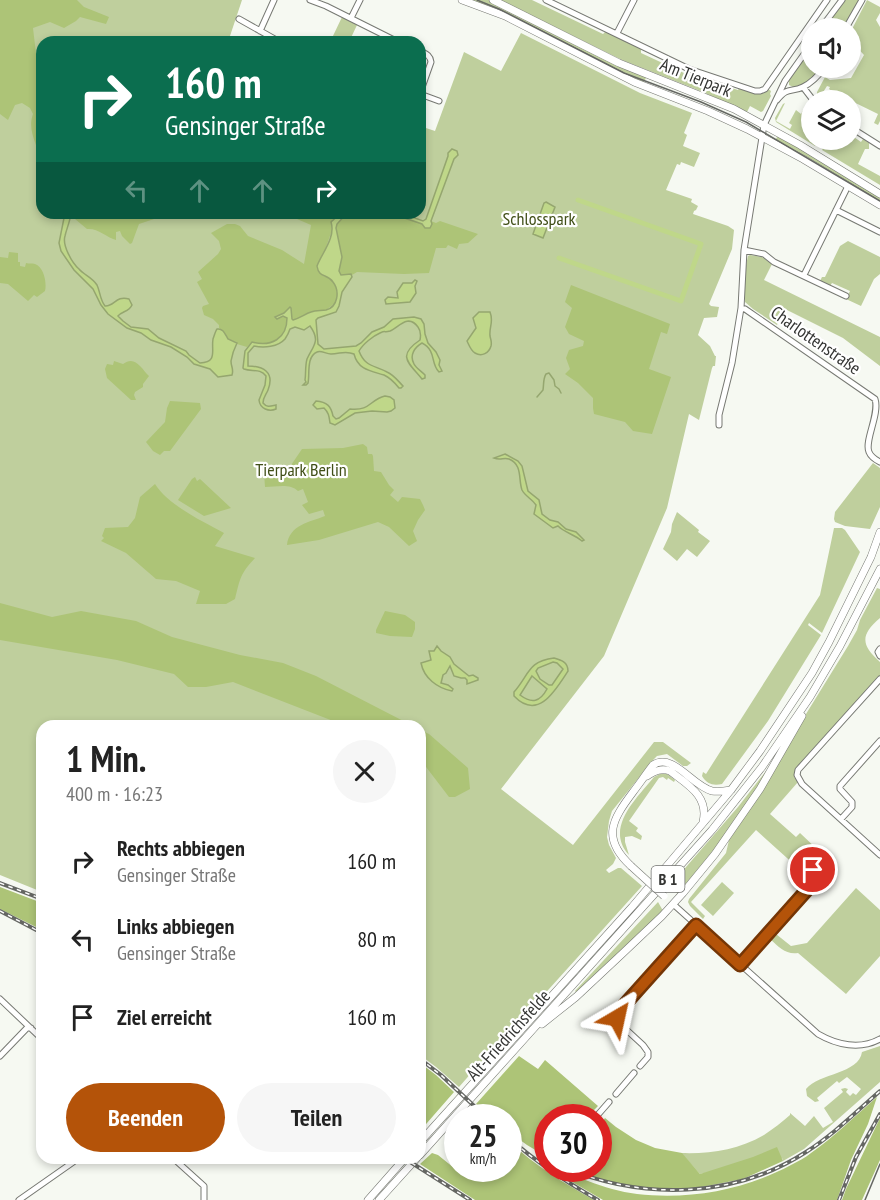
<!DOCTYPE html>
<html lang="de">
<head>
<meta charset="utf-8">
<style>
	body { margin:0; font-family:"PT Sans Narrow",sans-serif; background:#f6f6f6; color:#222; height:100vh; display:flex; flex-direction:column; font-size:22px; white-space:nowrap }
	* { box-sizing:border-box; margin:0 }
	p { font-size:20px; color:#767676 }
	.icon { flex:none; width:33px; height:33px; fill:none; stroke:currentColor; stroke-width:2; stroke-linecap:round; stroke-linejoin:round }
	.map { position:relative; flex:1; overflow:hidden }
	.drawer { position:absolute; left:36px; top:720px; width:390px; height:444px; display:flex; flex-direction:column; background:#fff; border-radius:18px; box-shadow:0 3px 9px #0003 }
	.drawer>* { flex:none }
	.guide { position:absolute; left:36px; top:36px; width:390px; height:183px; border-radius:18px; box-shadow:0 3px 9px #0003; background:#0b6e4f; color:#fff; overflow:hidden }
	.buttons { position:absolute; left:801px; top:18px; display:grid; gap:12px }
	.buttons a { display:grid; place-items:center; width:60px; height:60px; border-radius:50%; background:#fff; box-shadow:0 3px 9px #0003; font-size:30px }
	.speed { position:absolute; left:444px; top:1104px; display:flex; gap:12px; font-size:30px; font-weight:700; text-align:center }
	.speed>* { display:grid; place-content:center; width:78px; height:78px; border-radius:50%; background:#fff; box-shadow:0 3px 9px #0003; line-height:1 }
	.speed small { font-size:15px; font-weight:400 }
	.speed .limit { border:9px solid #d22; background:#fff; color:#111 }
	.pin { position:absolute; display:grid; place-items:center; width:51px; height:51px; color:#fff; margin:-26px; border:3px solid #fff; border-radius:50%; box-shadow:0 2px 6px #0007 }
	.me { position:absolute; width:66px; margin:-33px; rotate:36deg; stroke-linejoin:round; filter:drop-shadow(0 0 4px #0008) }
	.turn { display:flex; align-items:center; gap:21px; height:126px; padding:0 30px; font-size:27px }
	.turn .icon { width:78px; height:78px; stroke-width:2.5 }
	.turn b { display:block; font-size:42px; line-height:51px }
	.lanes { display:flex; align-items:center; height:57px; padding:0 30px; background:#0003; justify-content:center; gap:30px; direction:ltr }
	.lanes .off { opacity:.35 }
	.round { display:grid; place-items:center; flex:none; width:63px; height:63px; border-radius:32px; background:#f6f6f6 }
	.head { display:flex; align-items:center; justify-content:space-between; height:102px; padding:0 30px }
	h1 { font-size:36px; font-weight:700; line-height:45px }
	.primary-button { display:flex; gap:12px; margin-top:auto; padding:12px 30px }
	.primary-button a { flex:1; height:69px; border-radius:36px; background:#b45309; color:#fff; font-size:24px; font-weight:700; line-height:69px; text-align:center }
	.primary-button a+a { background:#f6f6f6; color:#222 }
	ul { padding:0; list-style:none }
	li { display:flex; align-items:center; gap:18px; height:78px; padding:0 30px }
	li div { flex:1 }
	li b { display:block; font-size:22px }
	li em { font-style:normal }
	.map>svg:first-child { display:block }
	.green { fill:#bfcf9d }
	.forest { fill:#adc477 }
	.water { fill:#bfd789; stroke:#95a66f; stroke-width:1.5; fill-rule:evenodd }
	.lines { fill:none; stroke-linecap:round; stroke-linejoin:round }
	.stream { stroke:#95a66f; stroke-width:1.5 }
	.canal { stroke:#bfd789; stroke-width:5 }
	.minor-casing { stroke:#777973; stroke-width:7 }
	.major-casing { stroke:#777973; stroke-width:8 }
	.minor { stroke:#fff; stroke-width:5 }
	.major { stroke:#fff; stroke-width:7 }
	.tram { stroke:#656763; stroke-width:1.5 }
	.rail-casing { stroke:#656763; stroke-width:4 }
	.rail { stroke:#fff; stroke-width:1.5; stroke-dasharray:4.5; stroke-linecap:butt }
	.major-bridge-casing { stroke:#777973; stroke-width:8; stroke-linecap:butt }
	.major-bridge { stroke:#fff; stroke-width:7 }
	.route-casing { stroke:#753606; stroke-width:15 }
	.route { stroke:#b45309; stroke-width:10 }
	.labels { text-anchor:middle; dominant-baseline:central; stroke-width:4.5; stroke-linejoin:round; paint-order:stroke }
	.shield { fill:#fff; stroke:#717270; stroke-width:1.5 }
	.shield-label { font-size:16px; font-weight:bold; fill:#343533 }
	.street-label { font-size:18px; fill:#343533; stroke:#fff }
	.park-label { font-size:18px; fill:#414f18; stroke:#fff }
</style>
</head>
<body>
<div class="map">
<svg width="880" height="1200" viewBox="0 0 880 1200">
	<rect width="100%" height="100%" fill="#f6f9f2"/>
	<!-- green -->
	<path class="green" d="M0 0H242L228 42H42V213H420V126L435 131 464 52 501 71 521 33 640 93 692 113 684 133 687 135 683 146 700 153 694 167 681 162 680 165 677 164 666 190 692 199 691 202 698 206 696 210 694 211 693 214 728 226 734 230 732 249 709 304 711 306 719 307 717 317 704 318 698 335 710 346 715 356H716L715 366H713L712 368 699 420 689 414 667 508 604 656 501 789 573 845 654 742H663L691 763 687 766H683L667 754 657 756 654 759 612 811 609 821 607 837 609 845 616 858 613 864 606 870 609 873 618 868H621L642 886 512 1030 495 1046 459 1087 436 1067 420 1055V726H42V892L0 875Z
		M470 0H489L499 4 647 76 643 84 496 9Z
		M500 0H532L603 34 606 31 641 48V53L684 73 738 90 739 88C750 92 759 97 768 89L771 91 770 94 771 96 763 111 761 112 750 106 747 112 703 92 622 60Z
		M845 0H859L843 28H824Z
		M867 0 880 7V13L876 20 880 27V121L878 125 874 123 878 114 833 92 829 89 830 87 827 86 822 94 820 93 817 97V92L825 77 830 80 851 78 864 55 851 41V31Z
		M342 17 357 25 349 42H341L332 38Z
		M811 47 812 68H821C814 76 805 86 793 87L789 85V79Z
		M785 103 776 121 790 129 792 125 789 123 796 110 801 114 807 104 811 107 812 140H818L815 146 776 122 775 118 783 104Z
		M778 135 880 196V202L775 141Z
		M851 135 861 142 863 139 869 143V149H865L858 164 880 176V185L822 150 828 140H850Z
		M848 241 880 257V274L874 279 861 306 846 299 850 291 832 283 830 286 820 281 822 277H825L840 246Z
		M750 255 762 257 772 264 764 280 880 337V366L843 338 785 309 777 325 753 309 745 302V270L748 256Z
		M873 463 880 468V507L870 529 845 526 835 522 834 519 835 512Z
		M677 512 699 530 698 532 710 541 697 557 687 549 677 561 663 549 671 532 672 524Z
		M834 528H842L845 530 860 552 822 633 809 623 808 625 821 635 768 721 722 784C713 786 707 784 702 776L703 772 706 774 820 595Z
		M877 588 880 589V618C860 635 861 645 880 662V676L796 769 794 777 798 782 770 814 796 837 800 833 819 851 810 862V873L807 876 756 830 691 902 705 916 703 919 690 906 688 902 689 899 726 853 729 840 777 766 806 714 848 646 857 630 860 620Z
		M766 771 767 772C741 815 711 855 678 893L667 889 738 807Z
		M660 774H667L675 780 674 782 668 778 667 780 663 777 659 778 629 821 638 828 636 831 642 836 641 840 632 836 625 837V842L629 855C604 828 637 798 654 777Z
		M722 882 734 893 713 916 701 905Z
		M856 888 880 910V956L846 994 798 953C786 955 779 947 771 940L776 934 791 946 807 943Z
		M658 902 662 909 663 910 651 923 576 992 575 991Z
		M880 1046V1082L804 1149 783 1161 782 1158 700 1174 681 1153C710 1154 738 1150 764 1135 773 1129 782 1122 790 1115V1113L805 1126 814 1116 823 1128 833 1122 824 1108 843 1092 841 1089 845 1088 848 1089 846 1092 850 1096 853 1093 856 1095 861 1089 847 1077 839 1083 837 1081 817 1098 819 1101 815 1102 807 1096 806 1089C819 1073 859 1074 862 1052Z"/>
	<!-- forest -->
	<path class="forest" d="M0 0H77L84 7 109 17 106 24 80 17 76 21 64 28 50 22 33 28 37 62 42 69V136L36 145C32 134 29 125 33 114L30 108 22 103 15 105 8 120 0 114Z
		M71 213H155L157 218 139 224 132 243 130 244 122 236 120 231 116 232V240C106 237 98 228 87 229L75 219 70 217Z
		M283 213H341L333 219 331 224 332 230 325 250 317 266V268L323 276 330 278 334 282 337 287V295L335 303 326 310 310 312 295 320 292 319V313L290 307 284 313 276 316H285L287 318C287 339 271 347 252 342L247 347 237 344 236 342 228 339 224 332 219 328V325L213 319 204 315 202 308 203 306 209 304 197 282 202 279 198 272 218 254 221 249 219 241 211 233 227 224H235L240 226 248 236 282 250 304 264 311 225Z
		M347 213H390L422 224 431 221 436 223 440 221 478 234 468 243 459 244 457 249 448 245 446 248H436L429 273 404 274 357 272 352 275 348 274 341 275 339 269 341 262V253L336 228 337 224Z
		M9 252 18 253V262H20V266L25 267 26 263C29 264 32 263 35 264 44 267 47 283 45 291L37 297 34 295 28 301 8 284 0 283V257L8 258Z
		M571 285 670 324 667 334 661 332 649 369 671 377 652 434 633 431 625 422 594 414 593 408V398L578 383 565 374 570 369 566 358 569 350 583 346 584 341 569 334 565 327 572 308 565 302Z
		M114 361 123 364C135 355 141 368 149 376L143 384V387L135 392 134 395 136 400H131L107 378 105 369 107 364 113 365Z
		M170 401 200 403 201 409 170 451H164L160 455 153 451 146 442 165 422 167 408Z
		M363 444 367 447 368 454H372L373 456 374 471 381 472 389 485 394 490 390 495 398 502 402 497 420 499 423 505 425 510 418 520 413 531 417 541 409 546 389 527 378 522 319 540 287 545C289 525 310 522 325 516L323 510 309 514 302 505 308 502 303 489 298 491C290 483 276 487 265 487L264 473 267 467 269 473 285 474 302 449 343 448Z
		M195 477 197 481 200 479 231 508 204 516 178 500 192 479Z
		M155 484C168 505 202 521 224 533L215 546 255 558C240 574 240 579 235 599L226 604H196L200 591 176 581 156 579 126 553 101 541 104 538 102 536 105 528 128 527 135 518 140 497Z
		M0 603 52 617 81 611 136 621 172 637 240 655 283 663 316 676 413 726H346L233 682 206 687H188L174 674 117 660 0 640Z
		M385 611 405 615 415 622V629L412 637 390 636 376 633V630Z
		M420 730 429 734 468 768 470 789 455 797H449L420 759Z
		M0 887 42 903V930L0 909Z
		M519 1056 538 1069 545 1060 598 1106 587 1117 548 1118 547 1157 527 1145 509 1132 508 1118 491 1117 476 1104Z
		M420 1063 436 1075 454 1092 420 1131Z
		M877 1097 868 1124 851 1160 837 1200H603L550 1169C564 1168 575 1176 588 1181 604 1187 620 1192 637 1194 690 1200 744 1190 791 1165 798 1161 805 1158 811 1153 834 1137 855 1116 877 1097Z
		M605 1118 616 1127 636 1140 655 1148 682 1153 700 1174 753 1157 777 1147 783 1161 743 1179 691 1189 645 1190 614 1185 571 1169 598 1168 599 1126Z
		M880 1118V1160L862 1200H842L846 1189Z
		M509 1141C534 1165 564 1183 594 1200H475L420 1164 432 1153 438 1155 464 1176 471 1169 508 1168Z"/>
	<!-- water -->
	<path class="water" d="M452 149 457 151 458 155 454 159 431 221 432 224 430 228H425L422 224 390 213H401L423 221 426 219 448 156V153Z
		M546 202 555 207 543 238 533 234 544 203Z
		M65 213H71C70 222 67 227 65 236 62 245 72 263 79 269 84 275 92 277 97 285 100 291 100 300 105 306 114 307 116 295 129 299L132 305C129 312 122 311 118 316L123 321 131 327 148 329 159 338 186 351 189 355 200 363C218 362 211 351 213 339 213 339 216 330 217 329 223 328 225 334 228 339L237 343C235 347 232 355 231 361 231 367 234 369 232 375L218 377 210 369 194 364 187 357 171 347 151 340 141 333 127 328 108 314 101 305 93 289 74 270 61 251 59 243Z
		M341 213H347L337 224 336 228 342 257 339 271 341 275 351 274 352 277 342 292 339 306 336 312 318 318 316 320 318 344 324 349 356 346 361 343 372 332 384 327 393 319 414 317 421 319 424 324 425 334 428 343 436 352 440 360 439 365 442 371 439 372C430 363 437 351 422 343 415 347 409 355 414 364 416 368 421 371 425 375V378L422 379C409 363 396 356 420 340 421 335 421 331 418 327 408 313 398 328 390 331 383 333 387 330 380 333 373 336 363 344 359 351 365 367 374 365 387 372 394 375 398 381 403 386L401 388H399C395 383 391 378 384 375 371 371 358 370 354 354 345 350 340 354 331 354 326 354 321 350 317 352 306 357 310 374 308 383L306 385H303L306 382 305 380C306 374 305 366 307 359 313 346 321 341 310 326L304 330 295 327 290 329C289 332 287 336 285 339 278 347 264 348 254 346L248 353V366C263 366 275 372 268 390 266 395 263 397 263 403 267 408 271 406 276 405V409C269 412 260 409 259 400L265 385 266 376C260 368 252 372 244 369L243 368 245 351 252 342C271 347 287 339 287 318L283 316 277 319 275 317 284 313 290 307 291 308 292 319 293 320C300 318 305 314 311 312 316 310 321 311 326 310 338 307 340 291 333 282 327 273 319 279 317 266 322 253 336 237 331 222Z
		M415 280 417 281 415 286 416 293 410 302 386 304 385 300 388 297 398 298 397 292 403 283H412Z
		M479 312H490C494 322 489 326 490 336 491 341 492 342 491 346 489 353 482 357 475 353 471 351 469 345 467 341L476 328 473 318Z
		M385 396 390 397 394 400 395 408 391 411 387 412 372 411 355 413 335 425 330 423C329 416 329 413 324 408L317 409 313 405 316 401C327 402 331 406 333 416L336 419 339 418 350 409C371 411 369 400 385 396Z
		M505 454 518 461 522 466 528 491 539 500 542 514 550 520 558 522 566 529 576 532 584 540 582 541C574 534 565 533 558 526L553 528 534 514 536 505C532 499 525 496 522 490 518 479 523 465 509 459 503 457 501 461 494 458Z
		M437 646 441 651 450 657 454 664 469 676 473 675 478 678V680L467 684V680L465 678H461L454 676 450 666 446 673 443 675 441 683 448 685 453 689 452 691C437 688 424 678 421 663L431 660 429 651H434Z
		M554 658C561 660 568 662 568 671 555 691 538 721 514 696V692C529 675 528 661 554 658ZM553 662 557 663 563 669 552 685H549L540 679 536 671 538 668ZM532 676 547 689C540 702 532 704 520 695Z"/>
	<g class="lines">
		<!-- stream -->
		<path class="stream" d="M537 397 543 390C544 383 543 379 546 374L549 373 554 380 555 386 559 389 561 393"/>
		<!-- canal -->
		<path class="canal" d="M559 258 681 301 701 244 578 200"/>
		<defs>
			<path id="minor" d="M310 0 326 6 398 42
				M546 0 689 69 755 91H760L765 89 827 0
				M351 18 360 0
				M239 19 280 42
				M821 28 842 0
				M846 28 862 0
				M260 31 274 0
				M617 33 634 0
				M420 51C426 54 430 55 431 62L420 93
				M803 87 813 100
				M420 94 439 101
				M777 100C788 86 791 93 803 87 811 83 819 75 824 68
				M850 127 880 146
				M836 210 880 232
				M744 250 764 254 774 262 846 296
				M804 275 848 186
				M741 308 745 309 875 399C880 414 864 441 869 452 871 457 876 460 880 462
				M719 425V415L732 363 741 308 744 250 764 125 785 81 812 43
				M880 649 878 652 880 656
				M880 679 807 760 798 770 797 775 802 784 880 855
				M841 819 852 807V802L840 789V786L880 741
				M673 904 818 1034C837 1045 860 1050 880 1039
				M740 965 825 869 824 865 817 864 815 866 814 882
				M0 999 42 1039
				M0 1056 27 1028H31
				M640 1066 648 1057V1052L643 1045 618 1022 617 1014 696 925
				M616 1094 634 1073
				M595 1118 609 1102
				M173 1158 204 1186V1200
				M19 1200 79 1158"/>
			<path id="major" d="M462 0 505 16 634 82 708 111 747 129 803 159 880 205
				M493 0 619 63 734 109 800 145 880 194
				M647 776C655 771 661 768 670 771 688 785 709 796 703 822
				M631 866C601 838 612 820 633 792 640 783 646 774 653 765 673 752 692 786 712 791 718 792 725 791 731 790
				M542 1024 576 997 623 953 662 916 683 893 715 854 760 789 802 716
				M420 1142 632 907 731 790 760 751 812 673 829 642 871 557 880 532
				M420 1155 712 830 762 767 810 697 840 646 880 569
				M368 1200 405 1158
				M379 1200 417 1158"/>
		</defs>
		<!-- minor casing -->
		<use href="#minor" class="minor-casing"/>
		<!-- major casing -->
		<use href="#major" class="major-casing"/>
		<!-- minor -->
		<use href="#minor" class="minor"/>
		<!-- major -->
		<use href="#major" class="major"/>
		<!-- tram -->
		<path class="tram" d="M477 0 499 9 624 73 701 102 746 122 880 201
			M865 1200 880 1164"/>
		<defs>
			<path id="rail" d="M0 883 42 899
				M0 911 42 933
				M420 1059 441 1075 487 1118
				M508 1137C536 1162 566 1182 598 1200
				M404 1158 470 1200
				M565 1168C643 1200 733 1199 806 1152 833 1135 856 1112 880 1091
				M839 1200 856 1157 880 1114"/>
		</defs>
		<!-- rail casing -->
		<use href="#rail" class="rail-casing"/>
		<!-- rail -->
		<use href="#rail" class="rail"/>
		<defs>
			<path id="major-bridge" d="M631 866 664 896"/>
		</defs>
		<!-- major-bridge casing -->
		<use href="#major-bridge" class="major-bridge-casing"/>
		<!-- major-bridge -->
		<use href="#major-bridge" class="major-bridge"/>
	</g>
	<g class="lines">
		<defs>
			<path id="route" d="M617 1018 618 1012 696 925 740 965 814 882 813 870"/>
		</defs>
		<!-- route casing -->
		<use href="#route" class="route-casing"/>
		<!-- route -->
		<use href="#route" class="route"/>
	</g>
	<g class="labels">
		<!-- shield labels -->
		<rect class="shield" x="651.5" y="866" width="33" height="26" rx="4.5"/>
		<g class="shield-label">
			<text x="668" y="879">B 1</text>
		</g>
		<!-- street labels -->
		<g class="street-label">
			<text transform="translate(696 77) rotate(22)">Am Tierpark</text>
			<text transform="translate(816 340) rotate(35)">Charlottenstraße</text>
			<text transform="translate(508 1035) rotate(-48)">Alt-Friedrichsfelde</text>
		</g>
		<!-- park labels -->
		<g class="park-label">
			<text x="539" y="218">Schlosspark</text>
			<text x="301" y="469">Tierpark Berlin</text>
		</g>
	</g>
</svg>
<div class="buttons">
<a><svg class="icon" aria-label="sound" viewBox="0 0 24 24"><path d="M4 9h4l5-4v14l-5-4H4zM17 9q2 3 0 6"/></svg></a>
<a><svg class="icon" aria-label="layers" viewBox="0 0 24 24"><path d="M12 4l9 5-9 5-9-5zM3 14l9 5 9-5"/></svg></a>
</div>
<div class="speed"><div>25<small>km/h</small></div><div class="limit">30</div></div>
<div class="pin" style="left:813px;top:870px;background:#d93025"><svg class="icon" aria-label="arrive" viewBox="0 0 24 24"><path d="M6 21V4h12l-3 4 3 4H6"/></svg></div>
<svg class="me" style="left:617px;top:1018px" viewBox="-20 -20 40 40"><path d="M0-17L14 15 0 8-14 15z" fill="#b45309" stroke="#fff" stroke-width="4"/></svg>
<div class="guide">
<div class="turn"><svg class="icon" aria-label="right" viewBox="0 0 24 24"><path d="M7 20v-9h11M14 6l5 5-5 5"/></svg><div><b>160 m</b>Gensinger Straße</div></div>
<div class="lanes"><svg class="icon off" aria-label="left" viewBox="0 0 24 24"><path d="M17 20v-9H6M10 6l-5 5 5 5"/></svg><svg class="icon off" aria-label="ahead" viewBox="0 0 24 24"><path d="M12 20V5M6 11l6-6 6 6"/></svg><svg class="icon off" aria-label="ahead" viewBox="0 0 24 24"><path d="M12 20V5M6 11l6-6 6 6"/></svg><svg class="icon" aria-label="right" viewBox="0 0 24 24"><path d="M7 20v-9h11M14 6l5 5-5 5"/></svg></div>
</div>
<section class="drawer">
<div class="head"><div><h1>1 Min.</h1><p>400 m · 16:23</p></div><a class="round"><svg class="icon" aria-label="close" viewBox="0 0 24 24"><path d="M6 6l12 12M18 6L6 18"/></svg></a></div>
<ul>
<li><svg class="icon" aria-label="right" viewBox="0 0 24 24"><path d="M7 20v-9h11M14 6l5 5-5 5"/></svg><div><b>Rechts abbiegen</b><p>Gensinger Straße</p></div><em>160 m</em></li>
<li><svg class="icon" aria-label="left" viewBox="0 0 24 24"><path d="M17 20v-9H6M10 6l-5 5 5 5"/></svg><div><b>Links abbiegen</b><p>Gensinger Straße</p></div><em>80 m</em></li>
<li><svg class="icon" aria-label="arrive" viewBox="0 0 24 24"><path d="M6 21V4h12l-3 4 3 4H6"/></svg><div><b>Ziel erreicht</b></div><em>160 m</em></li>
</ul>
<div class="primary-button"><a>Beenden</a><a>Teilen</a></div>
</section>
</div>
</body>
</html>
